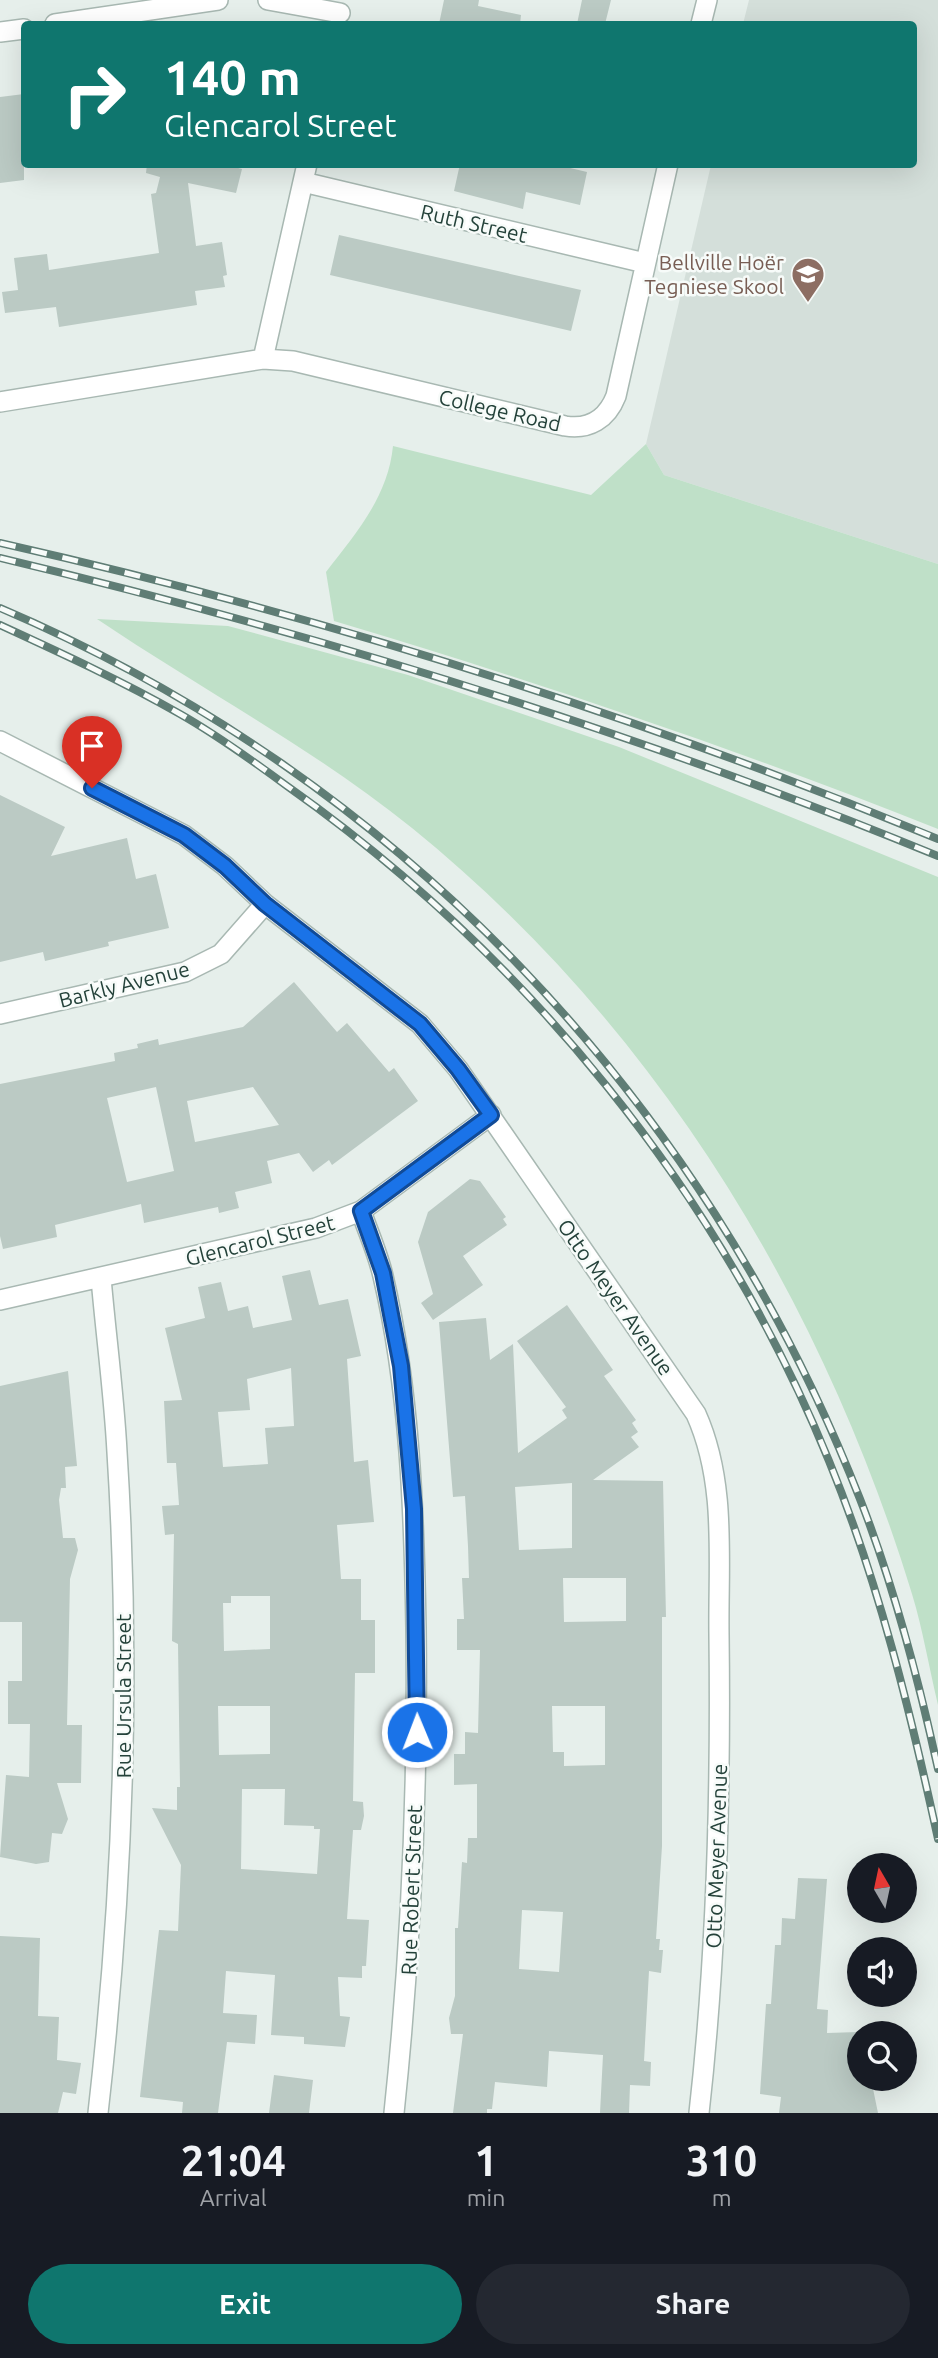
<!DOCTYPE html>
<html lang="en">
<head>
<meta charset="utf-8">
<style>
	body { margin:0; font-family:Ubuntu,sans-serif; background:#242831; color:#f1f3f6; height:100vh; display:flex; flex-direction:column; font-size:26px; white-space:nowrap }
	* { box-sizing:border-box; margin:0 }
	p { font-size:23px; color:#9ea1a6 }
	.icon { flex:none; width:38px; height:38px; fill:none; stroke:currentColor; stroke-width:2; stroke-linecap:round; stroke-linejoin:round }
	.map { position:relative; height:2113px; overflow:hidden }
	.sheet { display:flex; flex-direction:column; background:#171b24; flex:1 }
	.sheet>* { flex:none }
	.guide { position:absolute; left:21px; top:21px; width:896px; height:147px; border-radius:7px; box-shadow:0 7px 28px #0002; background:#0f766e; color:#fff; overflow:hidden }
	.needle { width:46px; rotate:351deg }
	.tools { position:absolute; left:847px; top:1853px; display:grid; gap:14px }
	.tools a { display:grid; place-items:center; width:70px; height:70px; border-radius:50%; background:#171b24; box-shadow:0 7px 28px #0002; font-size:35px }
	.pin { position:absolute; display:grid; place-items:center; width:60px; height:60px; color:#fff; margin:-72px -30px; border-radius:50% 50% 50% 0; rotate:-45deg; box-shadow:0 0 7px #0007 }
	.pin .icon { rotate:45deg }
	.me { position:absolute; width:77px; margin:-38px; rotate:359deg; stroke-linejoin:round; filter:drop-shadow(0 0 5px #0008) }
	.turn { display:flex; align-items:center; gap:24px; height:147px; padding:0 28px; font-size:32px }
	.turn .icon { width:91px; height:91px; stroke-width:2.5 }
	.turn b { display:block; font-size:49px; line-height:60px }
	.eta { display:flex; justify-content:space-evenly; align-items:center; height:119px; text-align:center }
	.eta b { font-size:42px; font-weight:700; line-height:49px }
	.cta { display:flex; gap:14px; margin-top:auto; padding:14px 28px }
	.cta a { flex:1; height:80px; border-radius:42px; background:#0f766e; color:#fff; font-size:28px; font-weight:700; line-height:80px; text-align:center }
	.cta a+a { background:#242831; color:#f1f3f6 }
	.map>svg:first-child { display:block }
	.built { fill:#d4dfda }
	.green { fill:#bfe0c8 }
	.building { fill:#bbcac4; fill-rule:evenodd }
	.lines { fill:none; stroke-linecap:round; stroke-linejoin:round }
	.street-casing { stroke:#a8b8b2; stroke-width:22 }
	.street { stroke:#fff; stroke-width:19 }
	.rail-casing { stroke:#5f7d75; stroke-width:8 }
	.rail { stroke:#f7fbf9; stroke-width:5; stroke-dasharray:16; stroke-linecap:butt }
	.route-casing { stroke:#114b97; stroke-width:18 }
	.route { stroke:#1a73e8; stroke-width:12 }
	.labels { text-anchor:middle; dominant-baseline:central; stroke-width:5; stroke-linejoin:round; paint-order:stroke }
	.street-label { font-size:21px; fill:#24423a; stroke:#f7fbf9 }
	.education-label { font-size:21px; fill:#785e54; stroke:#f7fbf9; text-anchor:end }
</style>
</head>
<body>
<div class="map">
<svg width="938" height="2113" viewBox="0 0 938 2113">
	<rect width="100%" height="100%" fill="#e6efeb"/>
	<!-- built -->
	<path class="built" d="M749 0H938V564L664 475 646 444 711 165 914 164V24H743Z"/>
	<!-- green -->
	<path class="green" d="M646 444 664 475 938 564V829C740 750 538 682 334 621L326 572C356 533 388 497 393 446L591 495Z
		M97 619 228 626 408 675 619 747 938 877V1705C929 1668 923 1630 912 1594 821 1297 655 1025 412 828 313 748 202 690 97 619Z"/>
	<!-- building -->
	<path class="building" d="M444 0H479L478 6 521 15 520 24H439Z
		M582 0H611L605 24H577Z
		M24 94V180L0 183V97Z
		M147 164H223L242 169 236 193 188 183 196 246 222 242 227 275 223 276 225 287 195 291 197 305 59 327 56 307 5 313 2 292 18 290 14 258 47 254 49 270 159 253 151 194 156 193 160 177 146 173Z
		M460 164H567L566 167 587 172 580 205 526 192 523 209 454 191Z
		M339 235 581 290 571 331 330 275Z
		M0 795 65 827 51 856 127 838 136 879 156 874 169 928 108 942 109 946 45 961 43 952 0 962Z
		M294 982 337 1032 347 1023 389 1072 394 1068 418 1101 332 1165 329 1160 313 1172 299 1153 267 1161 272 1183 235 1192 239 1208 219 1213 218 1207 144 1223 141 1204 55 1225 57 1237 3 1249 0 1236V1084L115 1061 114 1053 138 1048 137 1044 158 1039 159 1045 243 1027ZM156 1087 174 1171 127 1182 107 1098ZM253 1087 279 1125 195 1142 187 1101Z
		M470 1179 480 1181 506 1217 503 1219 507 1225 463 1256 483 1285 433 1320 421 1303 433 1294 418 1242 428 1212Z
		M310 1270 319 1305 348 1299 361 1356 347 1359 354 1462 368 1460 374 1522 337 1525 341 1579H361V1620H375V1673H355L353 1801 363 1802 364 1816 361 1830H353L347 1919 369 1920 366 1966H362V1978L338 1977 340 2016 350 2017 345 2047 304 2044V2037L271 2035 275 1975 226 1971 223 2013 257 2015 255 2044 227 2042 218 2113H182L183 2102 140 2097 159 1930 178 1931 181 1865 152 1808 177 1810V1787H180L178 1644 172 1641 174 1534 165 1535 162 1506 179 1505 176 1463H167L164 1401 182 1400 165 1328 205 1318 198 1287 221 1282 228 1311 248 1306 253 1328 292 1320 282 1276ZM291 1368 294 1426 265 1428 268 1464 223 1467 218 1412 250 1410 247 1379ZM231 1596H270V1649L224 1651 223 1603H231ZM218 1706H270V1754L219 1755ZM242 1789H285L284 1825 314 1826V1829H320L317 1874 241 1869Z
		M567 1305 613 1370 604 1376 636 1420 632 1423 638 1432 631 1437 639 1447 593 1480 663 1481 666 1617H662V1846L656 1939H660L659 1950H663L661 1973 649 1971 644 2061 651 2062 650 2086 630 2085 629 2113H600L603 2055 549 2051 547 2087 495 2082 492 2109H487V2113H453L463 2034H451L449 2018 455 1996V1928H458L462 1862 467 1863 468 1838H477V1784L454 1785V1754H465V1732L478 1733 480 1650H457V1619H464L462 1578H469L468 1546 465 1496 453 1497 439 1322 486 1318 490 1360 513 1344 518 1453 567 1418 562 1410 566 1407 517 1341ZM572 1483V1548L519 1550 515 1487ZM563 1578H626V1621L564 1622ZM552 1706H605V1765L564 1766V1752H553ZM522 1910 563 1912 559 1972 519 1969Z
		M68 1371 77 1466 65 1467 66 1488H61L59 1500 63 1538H75L78 1550 70 1579 67 1725H82L81 1783H57L68 1819 62 1834 52 1833 49 1862 36 1864 0 1857 6 1775 29 1777 30 1724H8V1681H22V1622H0V1386Z
		M798 1878 827 1879 817 2009 828 2010 827 2033 859 2032V2079H871L878 2113H779L781 2097 760 2094 766 2004H771L775 1945H781L782 1918 795 1919Z
		M0 1936 40 1938 38 2016 59 2017 57 2060 81 2063 76 2094 63 2092 58 2113H0Z
		M274 2075 313 2080 309 2113H269Z"/>
	<g class="lines">
		<defs>
			<path id="street" d="M268 0 340 13
				M55 24 218 0
				M701 24 707 0
				M0 32 24 29
				M303 182 645 263
				M263 359 307 164
				M0 402 263 359 293 361 565 426C589 430 607 419 616 396L668 164
				M0 741 184 835 225 866 265 904 420 1024 458 1069 696 1414C727 1483 718 1560 719 1634 721 1794 717 1954 699 2113
				M0 1014 185 972 221 954 265 904
				M361 1211C368 1232 378 1254 383 1276 410 1391 414 1509 416 1628 418 1790 411 1952 394 2113
				M0 1300 316 1228 361 1211 491 1115
				M98 2113C123 1894 131 1672 117 1452 114 1394 106 1336 101 1278"/>
		</defs>
		<!-- street casing -->
		<use href="#street" class="street-casing"/>
		<!-- street -->
		<use href="#street" class="street"/>
		<defs>
			<path id="rail" d="M0 543C320 615 635 714 938 839
				M0 558C319 634 634 731 938 856
				M0 608C397 777 703 1098 860 1499 894 1586 918 1677 938 1769
				M0 625C61 653 122 681 180 714 217 735 253 761 287 786 525 954 719 1191 829 1461 879 1583 910 1710 938 1839"/>
		</defs>
		<!-- rail casing -->
		<use href="#rail" class="rail-casing"/>
		<!-- rail -->
		<use href="#rail" class="rail"/>
	</g>
	<g class="lines">
		<defs>
			<path id="route" d="M92 788 184 835 225 866 265 904 420 1024 458 1069 491 1115 361 1211 383 1273 401 1366 414 1509 417 1732"/>
		</defs>
		<!-- route casing -->
		<use href="#route" class="route-casing"/>
		<!-- route -->
		<use href="#route" class="route"/>
	</g>
	<!-- icons -->
	<defs>
		<symbol id="school-pin" viewBox="-11 -11 22 30"><path d="M0 17L-7.5 6A9.5 9.5 0 1 1 7.5 6Z" fill="#8d6e63" stroke="#f7fbf9"/><path d="M0-5L7-2L0 1L-7-2ZM-4 1L0 2.5L4 1V4Q0 6-4 4Z" fill="#fff"/></symbol>
	</defs>
	<g fill-rule="evenodd">
		<use href="#school-pin" x="789" y="255" width="38" height="52"/>
	</g>
	<g class="labels">
		<!-- street labels -->
		<g class="street-label">
			<text transform="translate(474 223) rotate(13)">Ruth Street</text>
			<text transform="translate(500 410) rotate(13)">College Road</text>
			<text transform="translate(124 984) rotate(-14)">Barkly Avenue</text>
			<text transform="translate(260 1240) rotate(-14)">Glencarol Street</text>
			<text transform="translate(616 1297) rotate(55)">Otto Meyer Avenue</text>
			<text transform="translate(123 1696) rotate(-90)">Rue Ursula Street</text>
			<text transform="translate(716 1856) rotate(-88)">Otto Meyer Avenue</text>
			<text transform="translate(411 1890) rotate(-88)">Rue Robert Street</text>
		</g>
		<!-- education labels -->
		<g class="education-label">
			<text x="784" y="262">Bellville Hoër<tspan x="784" dy="24">Tegniese Skool</tspan></text>
		</g>
	</g>
</svg>
<div class="tools">
<a><svg class="needle" viewBox="-14 -14 28 28"><path d="M0-13l5 13h-10z" fill="#e53935"/><path d="M0 13l5-13h-10z" fill="#9ea1a6"/></svg></a>
<a><svg class="icon" aria-label="sound" viewBox="0 0 24 24"><path d="M4 9h4l5-4v14l-5-4H4zM17 9q2 3 0 6"/></svg></a>
<a><svg class="icon" aria-label="search" viewBox="0 0 24 24"><circle cx="10" cy="10" r="6"/><path d="M15 15l6 6"/></svg></a>
</div>
<div class="pin" style="left:92px;top:788px;background:#d93025"><svg class="icon" aria-label="arrive" viewBox="0 0 24 24"><path d="M6 21V4h12l-3 4 3 4H6"/></svg></div>
<svg class="me" style="left:417px;top:1732px" viewBox="-20 -20 40 40"><circle r="17" fill="#1a73e8" stroke="#fff" stroke-width="3"/><path d="M0-11L8 9 0 5-8 9z" fill="#fff"/></svg>
<div class="guide">
<div class="turn"><svg class="icon" aria-label="right" viewBox="0 0 24 24"><path d="M7 20v-9h11M14 6l5 5-5 5"/></svg><div><b>140 m</b>Glencarol Street</div></div>
</div>
</div>
<section class="sheet">
<div class="eta">
<div><b>21:04</b><p>Arrival</p></div>
<div><b>1</b><p>min</p></div>
<div><b>310</b><p>m</p></div>
</div>
<div class="cta"><a>Exit</a><a>Share</a></div>
</section>
</body>
</html>
